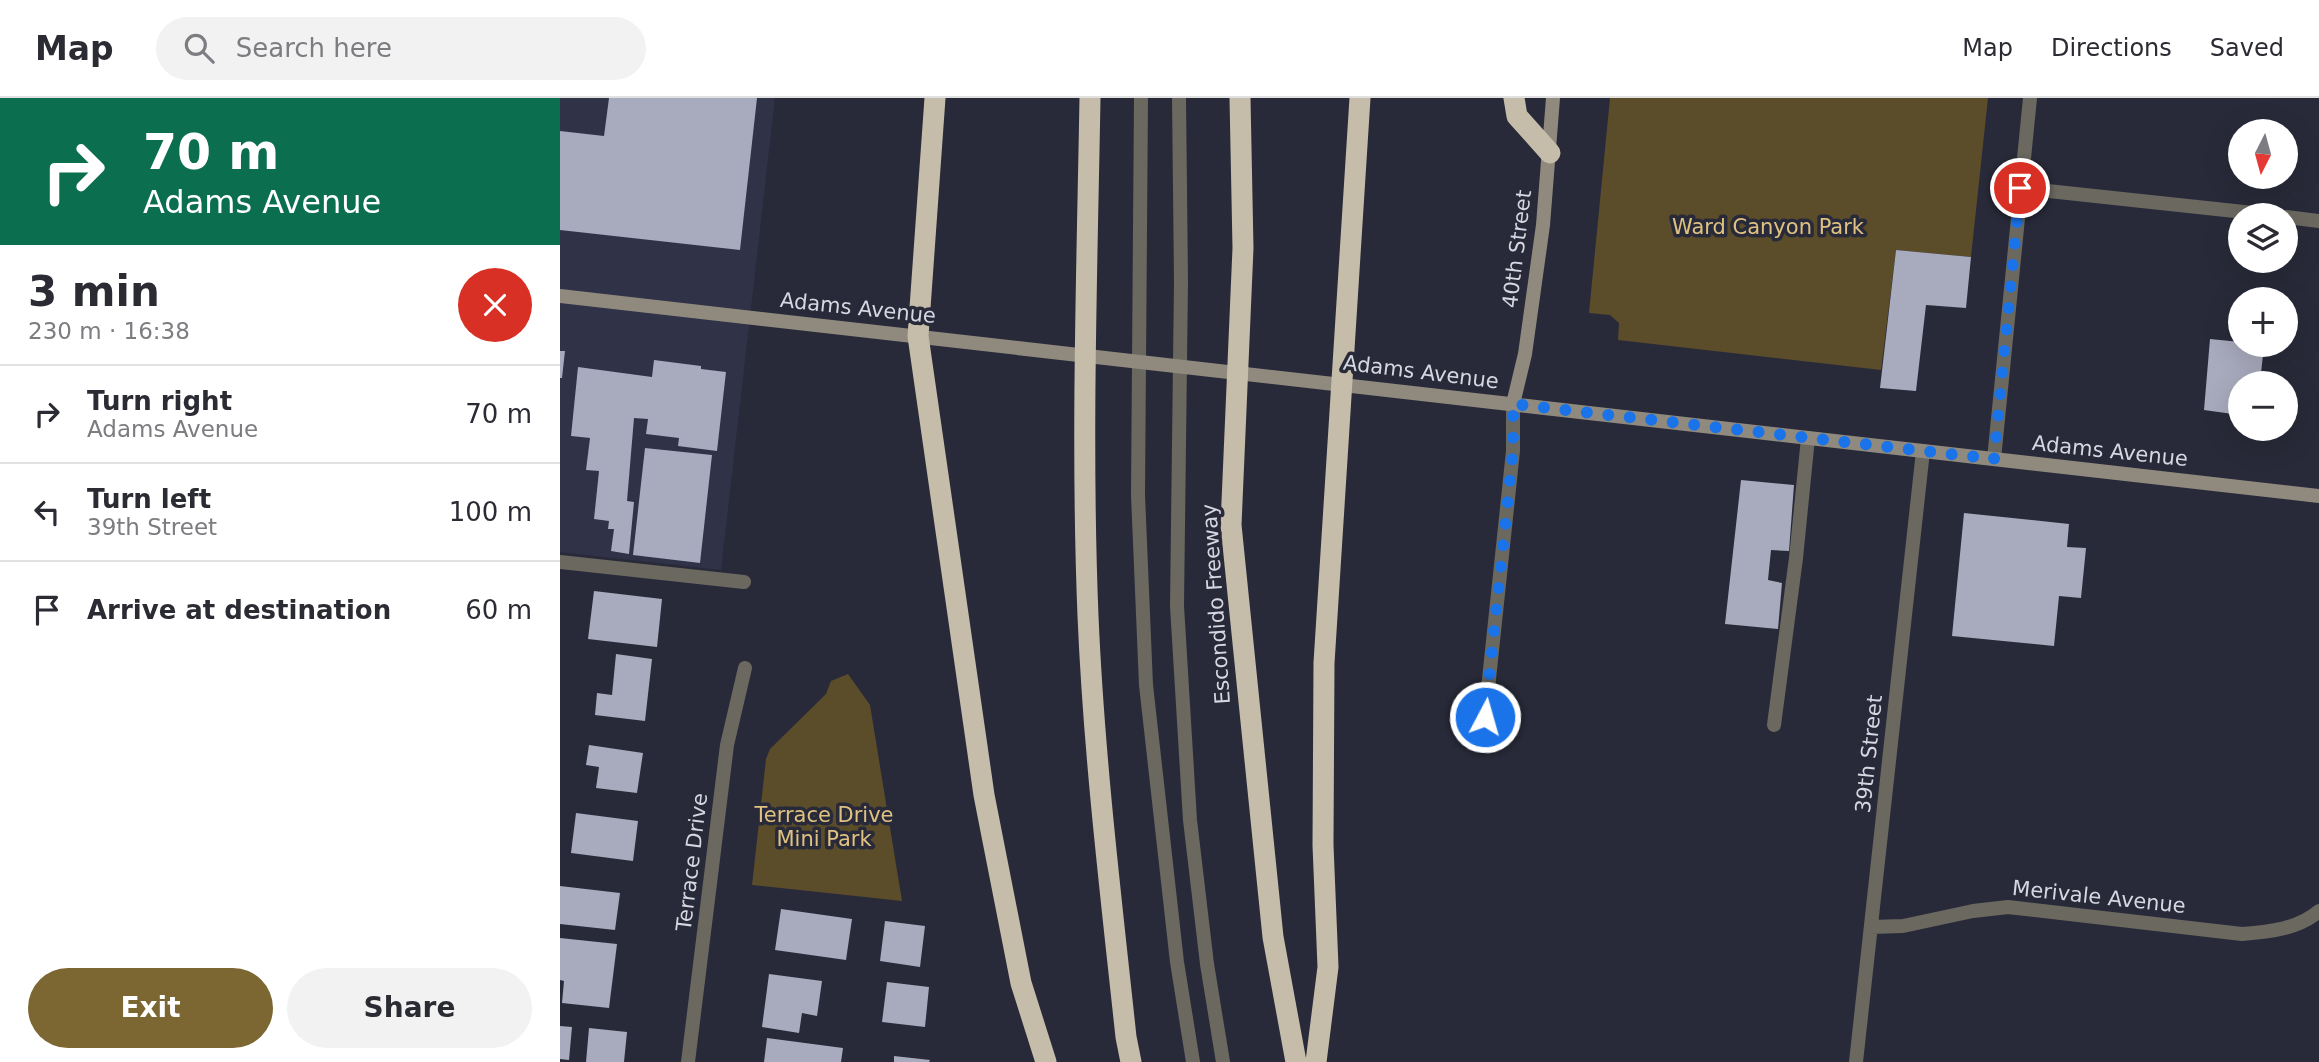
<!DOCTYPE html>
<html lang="en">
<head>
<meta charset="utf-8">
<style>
	body { margin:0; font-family:"DejaVu Sans",sans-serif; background:#f2f2f3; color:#2b2b33; height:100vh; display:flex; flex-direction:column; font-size:26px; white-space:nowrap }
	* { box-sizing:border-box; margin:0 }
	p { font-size:23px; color:#7c7c81 }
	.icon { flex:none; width:38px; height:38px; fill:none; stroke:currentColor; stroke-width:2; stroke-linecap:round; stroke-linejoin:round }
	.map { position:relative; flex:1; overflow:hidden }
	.drawer { display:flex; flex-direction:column; background:#fff; width:560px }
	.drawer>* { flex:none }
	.top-card { background:#0b6e4f; color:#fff; overflow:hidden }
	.needle { width:46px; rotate:186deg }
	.controls { position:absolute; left:1668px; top:21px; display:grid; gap:14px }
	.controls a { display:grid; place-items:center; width:70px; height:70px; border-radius:50%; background:#fff; box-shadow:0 7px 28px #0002; font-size:35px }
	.pin { position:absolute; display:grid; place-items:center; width:60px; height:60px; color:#fff; margin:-30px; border:4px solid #fff; border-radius:50%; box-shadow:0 2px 7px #0007 }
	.me { position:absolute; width:77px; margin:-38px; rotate:6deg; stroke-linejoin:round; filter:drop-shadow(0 0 5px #0008) }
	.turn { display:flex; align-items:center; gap:24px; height:147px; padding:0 28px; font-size:32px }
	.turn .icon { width:91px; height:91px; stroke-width:2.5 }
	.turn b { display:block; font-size:49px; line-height:60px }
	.round { display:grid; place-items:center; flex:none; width:74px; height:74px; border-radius:37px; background:#f2f2f3 }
	.headline { display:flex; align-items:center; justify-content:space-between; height:119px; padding:0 28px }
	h1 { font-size:42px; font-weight:600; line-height:52px }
	.action { display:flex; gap:14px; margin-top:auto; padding:14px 28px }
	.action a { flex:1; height:80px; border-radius:42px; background:#7c6733; color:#fff; font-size:28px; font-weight:600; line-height:80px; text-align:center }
	.action a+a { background:#f2f2f3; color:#2b2b33 }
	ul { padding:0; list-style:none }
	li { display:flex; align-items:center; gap:21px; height:98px; padding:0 28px; border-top:2px solid #e1e1e2 }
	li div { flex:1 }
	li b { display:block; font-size:26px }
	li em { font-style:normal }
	header { display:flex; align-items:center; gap:42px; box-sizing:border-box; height:98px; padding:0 35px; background:#fff; border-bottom:2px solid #e1e1e2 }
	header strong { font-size:33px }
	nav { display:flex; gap:38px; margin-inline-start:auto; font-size:24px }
	.search { width:490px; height:63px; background:#f2f2f3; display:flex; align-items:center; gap:18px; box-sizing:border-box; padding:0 24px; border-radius:38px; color:#7c7c81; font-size:26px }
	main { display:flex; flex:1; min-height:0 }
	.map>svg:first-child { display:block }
	.built { fill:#303247 }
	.green { fill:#5b4c2a }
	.building { fill:#a8aabd }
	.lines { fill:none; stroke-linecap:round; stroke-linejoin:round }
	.lane { stroke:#6b6860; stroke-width:14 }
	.street { stroke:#6b6860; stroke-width:14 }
	.secondary { stroke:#908a7e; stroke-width:14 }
	.highway { stroke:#c5bcaa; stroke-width:21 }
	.route { stroke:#1a73e8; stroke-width:12; stroke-dasharray:0 21.6 }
	.labels { text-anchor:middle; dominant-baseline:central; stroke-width:7; stroke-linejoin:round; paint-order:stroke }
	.park-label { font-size:21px; fill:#dfc281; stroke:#282a39 }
	.street-label { font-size:21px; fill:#d6d7e1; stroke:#282a39 }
</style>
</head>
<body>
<header>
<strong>Map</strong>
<div class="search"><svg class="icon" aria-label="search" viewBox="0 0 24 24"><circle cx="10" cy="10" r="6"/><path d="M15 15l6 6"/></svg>Search here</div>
<nav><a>Map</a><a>Directions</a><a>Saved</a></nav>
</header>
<main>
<section class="drawer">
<div class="top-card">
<div class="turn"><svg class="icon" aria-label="right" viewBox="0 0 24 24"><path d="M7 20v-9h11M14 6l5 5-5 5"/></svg><div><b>70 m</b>Adams Avenue</div></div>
</div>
<div class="headline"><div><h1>3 min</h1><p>230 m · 16:38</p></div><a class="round" style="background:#d93025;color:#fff"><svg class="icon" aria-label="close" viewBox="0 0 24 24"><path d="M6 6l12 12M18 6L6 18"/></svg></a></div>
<ul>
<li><svg class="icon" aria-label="right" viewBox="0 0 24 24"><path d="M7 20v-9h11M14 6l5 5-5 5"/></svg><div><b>Turn right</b><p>Adams Avenue</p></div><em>70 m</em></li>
<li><svg class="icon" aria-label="left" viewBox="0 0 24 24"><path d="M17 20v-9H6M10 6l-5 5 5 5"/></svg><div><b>Turn left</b><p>39th Street</p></div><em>100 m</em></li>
<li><svg class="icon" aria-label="arrive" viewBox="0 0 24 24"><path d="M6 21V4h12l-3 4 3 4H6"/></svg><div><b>Arrive at destination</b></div><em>60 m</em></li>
</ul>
<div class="action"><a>Exit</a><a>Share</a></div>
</section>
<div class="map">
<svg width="1759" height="964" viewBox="0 0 1759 964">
	<rect width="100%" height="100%" fill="#282a39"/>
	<!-- built -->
	<path class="built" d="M0 0H215L161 472 0 454Z"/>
	<!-- green -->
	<path class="green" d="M1050 0H1428L1411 159 1336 152 1321 272 1058 242 1059 225 1050 217 1029 215Z
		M288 576 310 607 342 803 192 787 206 661 210 651 266 596 271 583Z"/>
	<!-- building -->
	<path class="building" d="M49 0H197L180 152 0 132V33L44 38Z
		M1336 152 1411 159 1406 210 1366 207 1356 293 1320 290Z
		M1650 241 1680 244V247H1704L1700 285H1680V317L1644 312Z
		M0 253H5L2 280H0Z
		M94 262 141 268V271L166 274 157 353 118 348 119 340 86 336 88 321 74 320 67 403 74 404 69 456 51 453 54 431H48L49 423 34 421 39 373 26 372 30 340 11 338 18 269 92 279Z
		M85 350 152 357 140 465 73 457Z
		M1181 382 1234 387 1229 453 1211 452 1208 482 1222 485 1218 531 1165 526Z
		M1404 415 1509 426 1507 449 1526 450 1521 500 1499 498 1494 548 1392 538Z
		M34 493 102 501 97 549 28 541Z
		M56 556 92 561 85 623 35 617 37 595 52 597Z
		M29 647 83 655 77 695 36 690 39 669 26 667Z
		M16 715 78 723 73 763 11 755Z
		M0 788 60 795 55 832 0 826Z
		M221 811 292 821 286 862 215 852Z
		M325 823 365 828 360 869 320 863Z
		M0 840 57 846 49 910 2 905 4 883 0 882Z
		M209 876 262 883 257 918 242 915 239 935 202 929Z
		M327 884 369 889 365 929 322 924Z
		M0 928 12 929 9 962 0 961Z
		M29 930 67 934 64 964H26Z
		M207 940 283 950 281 964H204Z
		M334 958 370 962 369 964H334Z"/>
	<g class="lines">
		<!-- lane -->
		<path class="lane" d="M581 0 578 397 586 587 617 864 633 964
			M619 0 621 183 617 508 630 722 647 866 663 964
			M1460 90 1712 117
			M1726 119 1759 123
			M0 464 184 484
			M1214 627 1236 460 1248 340"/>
		<!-- street -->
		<path class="street" d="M1434 361 1470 0
			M925 619 953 353V306
			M1311 829 1343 828 1413 813 1448 809 1682 836C1709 834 1738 831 1759 813
			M128 964 167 647 185 570
			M1296 964 1363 353"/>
		<!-- secondary -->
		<path class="secondary" d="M0 198 1759 398
			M953 306 965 256 983 127 993 0"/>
		<!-- highway -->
		<path class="highway" d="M375 0 358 238 424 697 461 885 486 964
			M530 0C527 172 521 346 528 518 534 659 551 799 566 939L571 964
			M680 0 683 150 671 427 713 839 736 964
			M954 0 957 18 990 55
			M756 964 768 869 763 747 764 565 800 0"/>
	</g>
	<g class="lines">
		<!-- route -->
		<path class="route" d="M925 619 953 353V306L1434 361 1460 90"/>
	</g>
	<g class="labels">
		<!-- park labels -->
		<g class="park-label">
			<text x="1208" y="129">Ward Canyon Park</text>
			<text x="264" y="717">Terrace Drive<tspan x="264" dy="24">Mini Park</tspan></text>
		</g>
		<!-- street labels -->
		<g class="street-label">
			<text transform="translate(957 151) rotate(-83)">40th Street</text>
			<text transform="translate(298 210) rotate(6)">Adams Avenue</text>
			<text transform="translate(861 274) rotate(7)">Adams Avenue</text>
			<text transform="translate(1550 353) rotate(6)">Adams Avenue</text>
			<text transform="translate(656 506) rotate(-94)">Escondido Freeway</text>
			<text transform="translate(1309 656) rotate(-84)">39th Street</text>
			<text transform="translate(132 764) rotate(-83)">Terrace Drive</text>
			<text transform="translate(1539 799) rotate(6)">Merivale Avenue</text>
		</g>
	</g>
</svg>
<div class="controls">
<a><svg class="needle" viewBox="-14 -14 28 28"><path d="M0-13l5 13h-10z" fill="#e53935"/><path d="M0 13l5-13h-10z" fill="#7c7c81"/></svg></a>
<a><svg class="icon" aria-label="layers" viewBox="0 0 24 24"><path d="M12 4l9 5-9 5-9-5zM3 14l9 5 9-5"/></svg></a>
<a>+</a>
<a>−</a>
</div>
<div class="pin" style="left:1460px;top:90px;background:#d93025"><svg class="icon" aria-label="arrive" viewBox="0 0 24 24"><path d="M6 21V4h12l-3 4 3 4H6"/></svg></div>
<svg class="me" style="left:925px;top:619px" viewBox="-20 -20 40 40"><circle r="17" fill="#1a73e8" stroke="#fff" stroke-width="3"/><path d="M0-11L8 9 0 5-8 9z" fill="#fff"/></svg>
</div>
</main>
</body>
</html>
